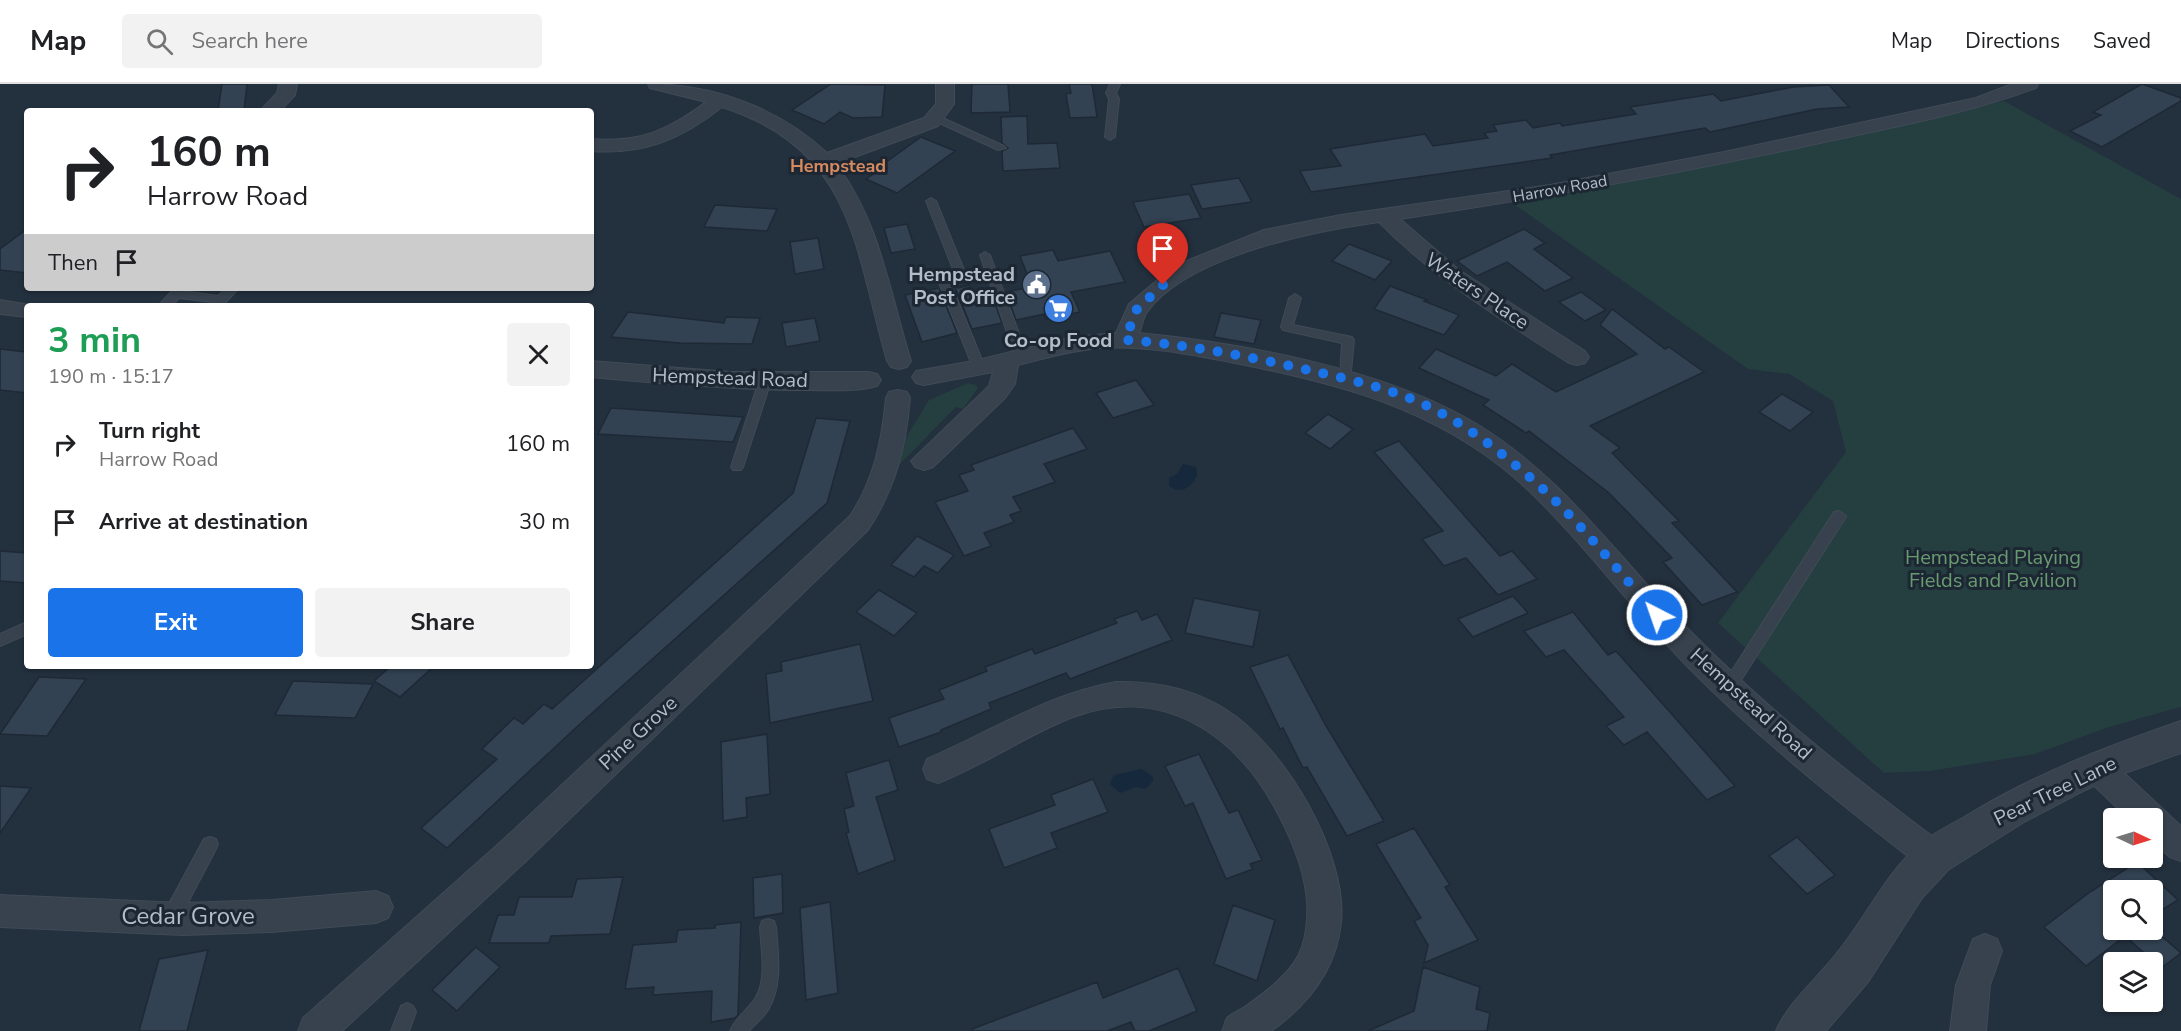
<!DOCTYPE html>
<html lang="en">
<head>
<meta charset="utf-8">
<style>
	body { margin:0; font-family:"Nunito Sans",sans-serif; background:#f2f2f2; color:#202124; height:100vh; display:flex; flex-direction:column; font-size:22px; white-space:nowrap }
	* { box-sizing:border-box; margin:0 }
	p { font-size:20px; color:#757577 }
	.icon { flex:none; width:33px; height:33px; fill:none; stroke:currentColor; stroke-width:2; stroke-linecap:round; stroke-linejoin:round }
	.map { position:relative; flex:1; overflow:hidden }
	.details { position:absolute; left:24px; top:219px; width:570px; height:366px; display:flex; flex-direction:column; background:#fff; border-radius:6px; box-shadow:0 2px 4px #0004 }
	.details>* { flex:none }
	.guide { position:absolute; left:24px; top:24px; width:570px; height:183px; border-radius:6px; box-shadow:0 2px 4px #0004; background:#fff; color:#202124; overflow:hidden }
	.needle { width:39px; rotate:94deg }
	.controls { position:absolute; left:2103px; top:724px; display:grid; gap:12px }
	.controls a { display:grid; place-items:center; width:60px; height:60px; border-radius:6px; background:#fff; box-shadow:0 2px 4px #0004; font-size:30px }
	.pin { position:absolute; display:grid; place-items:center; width:51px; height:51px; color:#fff; margin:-62px -26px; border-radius:50% 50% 50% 0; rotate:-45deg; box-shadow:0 0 6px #0007 }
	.pin .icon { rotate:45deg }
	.me { position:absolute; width:66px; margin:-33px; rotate:319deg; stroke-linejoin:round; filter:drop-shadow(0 0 4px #0008) }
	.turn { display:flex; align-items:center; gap:21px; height:126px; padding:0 24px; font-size:27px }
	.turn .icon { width:78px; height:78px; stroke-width:2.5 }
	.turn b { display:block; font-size:42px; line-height:51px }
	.then { display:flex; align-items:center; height:57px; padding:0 24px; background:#0003; gap:12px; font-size:22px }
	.round { display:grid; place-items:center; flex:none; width:63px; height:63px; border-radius:6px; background:#f2f2f2 }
	.overview { display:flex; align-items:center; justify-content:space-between; height:102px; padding:0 24px }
	h1 { font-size:36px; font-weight:700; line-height:45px; color:#1e9e55 }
	.cta { display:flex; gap:12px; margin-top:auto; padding:12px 24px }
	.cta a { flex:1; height:69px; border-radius:6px; background:#1a73e8; color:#fff; font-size:24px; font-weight:700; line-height:69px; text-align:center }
	.cta a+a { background:#f2f2f2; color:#202124 }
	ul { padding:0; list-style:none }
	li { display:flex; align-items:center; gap:18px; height:78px; padding:0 24px }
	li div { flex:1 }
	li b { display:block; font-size:22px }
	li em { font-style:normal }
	header { display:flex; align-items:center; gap:36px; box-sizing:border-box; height:84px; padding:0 30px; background:#fff; border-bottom:2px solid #e0e0e0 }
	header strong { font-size:28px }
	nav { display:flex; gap:33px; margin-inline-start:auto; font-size:21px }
	.search { width:420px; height:54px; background:#f2f2f2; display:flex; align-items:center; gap:15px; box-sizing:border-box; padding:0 21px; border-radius:6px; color:#757577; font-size:22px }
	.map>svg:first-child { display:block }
	.green { fill:#253e3f }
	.water { fill:#16283c }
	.building { fill:#324252; stroke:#1e2935; stroke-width:1.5 }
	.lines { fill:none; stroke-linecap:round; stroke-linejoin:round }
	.service-casing { stroke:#404b57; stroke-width:2 }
	.minor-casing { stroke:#404b57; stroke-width:2 }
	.tertiary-casing { stroke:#404b57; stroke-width:2 }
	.service { fill:#37424e; fill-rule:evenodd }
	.minor { fill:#37424e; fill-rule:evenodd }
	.tertiary { fill:#37424e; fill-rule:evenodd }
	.route { stroke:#1a73e8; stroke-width:10; stroke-dasharray:0 18 }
	.labels { text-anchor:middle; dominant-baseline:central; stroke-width:6; stroke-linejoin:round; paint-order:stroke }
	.far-street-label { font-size:16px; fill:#b3bdc9; stroke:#1c2733 }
	.far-quarter-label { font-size:18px; font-weight:bold; fill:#d88a5f; stroke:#1c2733 }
	.poi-label { font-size:20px; font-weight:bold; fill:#b3bdc9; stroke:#1c2733; text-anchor:end }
	.street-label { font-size:20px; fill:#b3bdc9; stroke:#1c2733 }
	.park-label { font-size:20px; fill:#699b71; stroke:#1c2733 }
	.near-street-label { font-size:24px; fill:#b3bdc9; stroke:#1c2733 }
</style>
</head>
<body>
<header>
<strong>Map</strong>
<div class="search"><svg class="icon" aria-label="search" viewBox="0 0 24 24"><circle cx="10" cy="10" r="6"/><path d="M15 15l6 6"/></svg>Search here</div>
<nav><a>Map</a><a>Directions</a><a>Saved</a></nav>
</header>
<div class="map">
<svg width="2181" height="947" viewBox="0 0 2181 947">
	<rect width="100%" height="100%" fill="#23303e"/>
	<!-- green -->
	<path class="green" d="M2004 17 2181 115V623L2109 643 2035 670 1930 687 1884 689 1718 539 1846 368 1833 317 1789 290 1748 285 1515 121Z
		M968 299 976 301 978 304 963 325 956 323 897 383 905 355 929 316Z"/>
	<!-- water -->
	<path class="water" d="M1183 380 1196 383 1197 391C1192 403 1181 411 1169 402V394L1177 390Z
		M1142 685 1153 693V697L1145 705 1136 703 1120 709 1110 700 1114 691Z"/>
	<!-- building -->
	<path class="building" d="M222 0H247L244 27H218Z
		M831 0 885 1 882 33 853 34 840 28 824 40 792 26Z
		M972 0H1008L1010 28 971 29Z
		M1069 0H1092L1097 33 1070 34 1066 10 1071 9Z
		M2142 0 2181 14V17L2102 63 2070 47 2101 31 2093 28Z
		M1829 1 1849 23 1817 25 1710 48 1705 44 1550 71 1552 74 1311 108 1300 87 1341 82 1330 65 1425 50 1433 62 1488 54 1484 49 1497 47 1493 41 1526 36 1533 44 1560 39 1562 42 1636 30 1630 23 1713 10 1721 17 1793 3Z
		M1027 32 1028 60 1057 59 1060 84 1003 87 1002 67 1008 64 1002 59 1001 33Z
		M921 53 955 67 897 109 866 95 878 87 875 86Z
		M1239 94 1252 118 1202 125 1191 101Z
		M1189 110 1201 134 1144 143 1133 118Z
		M715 121 777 125 767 147 704 143Z
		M907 140 915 165 891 169 884 144Z
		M27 145V189L0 186V165Z
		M1524 145 1545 159 1534 165 1573 194 1545 207 1507 178 1477 192 1457 177Z
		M818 154 824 185 795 190 790 158Z
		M1349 160 1392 177 1375 196 1332 177Z
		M1053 166 1058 177 1110 167 1125 198 1071 208 1080 228 1046 235 1044 230 1016 236 1006 208 1032 203 1020 172Z
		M957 200 958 204 969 201 972 209 986 206 988 212 992 211 1002 239 972 245 954 201Z
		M1390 202 1427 216 1424 217 1459 231 1444 251 1374 225Z
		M939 204 957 249 922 258 905 211Z
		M1581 208 1606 226 1585 237 1559 218Z
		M1612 225 1665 265 1669 263 1704 288 1590 342 1620 364 1612 369 1679 437 1672 439 1737 508 1702 521 1663 478 1672 474 1609 409 1529 347 1526 349 1483 321 1489 316 1419 284 1436 265 1496 292 1512 280 1556 308 1637 270 1600 241Z
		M628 228 724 239 726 233 760 234 752 260 680 259 611 253Z
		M1221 229 1261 236 1254 260 1214 253Z
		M815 234 820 257 786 263 782 239Z
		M0 265 27 268V309L0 306Z
		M1136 296 1154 321 1113 334 1096 309Z
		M1782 310 1813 328 1790 347 1759 328Z
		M611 324 743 333 733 358 598 350Z
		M1328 330 1353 345 1330 365 1305 349Z
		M816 334 850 337 827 419 581 639 447 764 421 744 497 675 482 665 514 634 523 640 544 620 552 625 793 409Z
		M1073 344 1087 365 1044 380 1055 398 1013 413 1021 427 1010 431 1014 438 984 449 991 462 964 472 935 418 968 407 959 391 974 386 971 381Z
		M1399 357 1500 472 1512 467 1537 495 1498 511 1466 474 1444 482 1422 455 1443 447 1374 368Z
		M917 452 954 471 938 489 924 482 914 493 891 481Z
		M0 467 27 469V499L0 497Z
		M879 506 917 529 894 552 856 528Z
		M1513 512 1528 529 1473 553 1458 535Z
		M1194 514 1260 527 1253 563 1185 549Z
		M1137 527 1142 536 1157 530 1172 556 1070 595 1066 589 989 619 991 625 941 646V648L899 663 889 634 944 615 939 606 987 587 985 583 1032 565 1035 570 1117 539 1114 535Z
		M1573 528 1608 571 1616 567 1735 702 1707 716 1647 648 1624 661 1606 642 1624 633 1564 566 1546 573 1524 547Z
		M860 560 873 617 770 639 766 590 782 587 781 578Z
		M1288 571 1326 642 1384 737 1347 752 1307 683 1303 684 1283 644 1280 645 1250 583Z
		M391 582H434L400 613 374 597Z
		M39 593 86 595 47 652 0 650Z
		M293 597 373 600 355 634 275 631Z
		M767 650 770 710 746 714 747 733 723 737 721 658Z
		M1199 670 1229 729 1238 726 1262 776 1250 780 1253 785 1226 795 1193 719 1185 722 1165 682Z
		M889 676 898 706 876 713 895 776 858 790 846 749 849 748 844 725 854 722 846 689Z
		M1093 695 1108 728 1051 749 1057 764 1004 784 989 745 1055 721 1051 711Z
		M0 702 31 704 0 749Z
		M1414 744 1450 801 1445 803 1478 856 1424 879 1428 861 1414 837 1421 834 1376 760Z
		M1797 753 1835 791 1807 810 1769 772Z
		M2137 778 2178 816 2152 832V807H2114V846H2152V844L2181 869 2161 884 2125 852 2086 882 2044 843 2090 808Z
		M782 790 783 829 754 834 753 794Z
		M623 793 610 850 551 852 549 859H489L498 831H514L519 813H572L577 795Z
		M830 818 838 909 806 916 800 824Z
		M1233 821 1275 836 1257 897 1214 880Z
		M741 838 738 931 735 934 711 938 712 907 653 911 654 903 625 905 633 861 676 858 678 846 715 844V841Z
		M476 863 500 883 457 927 432 906Z
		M208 866 187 947H139L159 875Z
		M1423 883 1480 903 1476 925 1490 929 1487 947H1368L1414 927Z
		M1178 884 1197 927 1149 947H1135L1131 938 1107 947H973L972 945 1097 898 1103 914Z"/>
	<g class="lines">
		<defs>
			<path id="service" d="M1110 0H1120L1116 9 1119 15 1115 53 1110 56 1105 53 1109 15 1106 9Z
				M936 31 1004 62 1006 64 998 66 933 36V32Z
				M931 114 936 117 966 191 951 200 986 286 984 289H976L974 286 939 199 955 190 926 117Z
				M985 168 990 171 1028 274 1026 277H1018L1016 274 980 171Z
				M227 204H239L222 222H209L212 218 179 214 171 222H158L172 207 176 206 218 212Z
				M1295 210 1301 214 1293 241 1352 253 1354 256 1350 298H1342L1340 295 1342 259 1283 246 1281 243 1289 214Z
				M765 293 771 297 743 383 741 386H733L731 383 759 297Z
				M1839 427 1846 432 1844 436 1734 607 1729 609 1724 607 1722 603 1724 599 1834 428Z
				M27 538V550L0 562V550Z
				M210 753 216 755 218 760 216 765 176 841 170 843 164 841 162 835 164 829 204 755Z
				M768 835 774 837 776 843C778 870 783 901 768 926 763 934 755 940 749 947H730C736 933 748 926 756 913 767 895 761 864 760 843L762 837Z
				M407 919 413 922 416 928 409 947H391L401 922Z"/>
			<path id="minor" d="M279 0H297L295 11 280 27H260L277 9Z
				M648 0C713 0 779 24 827 69L924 34 936 20V0H954V20L938 42 836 80C880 137 890 210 911 277L907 283 899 285 891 283 887 277C854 162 854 66 722 23 682 55 643 71 591 67V55C639 59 667 47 706 18L650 4Z
				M2012 0H2038L2036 4C1966 30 1893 43 1820 59 1681 89 1541 114 1400 135L1459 186 1585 267 1589 273 1585 279 1577 281 1569 279C1502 236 1435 195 1379 138 1314 147 1187 172 1147 228 1143 234 1142 243 1139 249 1241 259 1378 284 1468 335 1559 386 1620 476 1692 549 1770 628 1857 696 1945 762L1950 773 1945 784 1934 788 1923 784C1842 721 1761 657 1689 584 1629 523 1579 451 1515 394 1434 324 1337 299 1235 279 1190 270 1144 261 1099 264 1071 267 1044 274 1018 281L1015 300 1005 314 933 383 924 386 915 383 911 377 989 302 993 288 924 301 916 299 912 293 916 287 974 277 1073 253 1116 249 1129 220 1174 182 1264 146 1341 131 1550 101 1724 68 1976 14Z
				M0 216 36 222H27V233L0 230Z
				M591 277 730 288H869L877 290 881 296 877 302C856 308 831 306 808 306 736 306 663 300 591 293Z
				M898 306 907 308 910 314C906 363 895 405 868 446L526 777 342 947H298L303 934 504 755 850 432C874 396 882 356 886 314L889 308Z
				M1116 598C1154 597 1191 604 1225 625 1283 661 1348 769 1341 839 1336 885 1308 921 1271 947H1222C1224 944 1225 937 1227 934 1232 929 1241 926 1246 922 1266 908 1294 887 1302 863 1317 815 1298 766 1275 724 1233 647 1161 601 1073 633 1026 651 985 681 938 699L927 695 923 685 927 675C990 648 1047 610 1116 598Z
				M2096 669 2107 673 2181 742V777L2170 773 2152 758V735H2129L2085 693 2081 683 2085 673Z
				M376 807 388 812 393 823 388 834 376 839 272 848 183 851 0 843V811L183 819 272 816Z
				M1985 850 1997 855 2002 867 1990 901 1986 947H1950L1956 901 1973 855Z"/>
			<path id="tertiary" d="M2181 637V669L2108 695 2079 709 2024 738 1948 786 1922 814 1868 898 1826 947H1776C1789 917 1817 895 1837 869 1866 834 1885 790 1919 761 1933 749 1951 741 1966 732 2037 689 2103 664 2181 637Z"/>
		</defs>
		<!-- service casing -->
		<use href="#service" class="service-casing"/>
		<!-- minor casing -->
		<use href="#minor" class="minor-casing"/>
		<!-- tertiary casing -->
		<use href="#tertiary" class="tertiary-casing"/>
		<!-- service -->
		<use href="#service" class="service"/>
		<!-- minor -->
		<use href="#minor" class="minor"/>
		<!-- tertiary -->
		<use href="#tertiary" class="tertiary"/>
	</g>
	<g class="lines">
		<!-- route -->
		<path class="route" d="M1163 201 1137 225 1125 256C1185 260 1245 272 1304 285 1339 293 1376 301 1409 314 1450 330 1487 357 1520 385 1571 426 1613 481 1657 531"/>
	</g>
	<!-- icons -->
	<defs>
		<symbol id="civic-disc" viewBox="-11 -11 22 22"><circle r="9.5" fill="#5c6f8a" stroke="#1c2733"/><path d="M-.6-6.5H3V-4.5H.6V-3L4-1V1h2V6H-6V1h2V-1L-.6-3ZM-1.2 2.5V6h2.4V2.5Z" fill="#fff"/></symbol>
		<symbol id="supermarket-disc" viewBox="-11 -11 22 22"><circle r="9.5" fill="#3f7fe0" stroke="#1c2733"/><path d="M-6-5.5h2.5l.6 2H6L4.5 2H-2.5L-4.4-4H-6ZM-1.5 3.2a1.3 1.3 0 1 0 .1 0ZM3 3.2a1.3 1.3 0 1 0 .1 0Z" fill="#fff"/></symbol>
	</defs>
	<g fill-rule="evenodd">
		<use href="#civic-disc" x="1020" y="184" width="33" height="33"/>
		<use href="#supermarket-disc" x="1042" y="208" width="33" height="33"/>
	</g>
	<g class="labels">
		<!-- far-street labels -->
		<g class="far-street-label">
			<text transform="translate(1560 105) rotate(-10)">Harrow Road</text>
		</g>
		<!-- far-quarter labels -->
		<g class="far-quarter-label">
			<text x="838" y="82">Hempstead</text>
		</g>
		<!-- poi labels -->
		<g class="poi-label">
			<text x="1015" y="190">Hempstead<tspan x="1015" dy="23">Post Office</tspan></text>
			<text x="1058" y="256" text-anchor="middle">Co-op Food</text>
		</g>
		<!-- street labels -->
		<g class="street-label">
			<text transform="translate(1477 207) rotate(34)">Waters Place</text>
			<text transform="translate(730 294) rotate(2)">Hempstead Road</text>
			<text transform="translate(1751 620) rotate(42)">Hempstead Road</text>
			<text transform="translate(638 649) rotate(-43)">Pine Grove</text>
			<text transform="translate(2055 707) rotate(-26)">Pear Tree Lane</text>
		</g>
		<!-- park labels -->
		<g class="park-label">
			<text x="1993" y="473">Hempstead Playing<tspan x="1993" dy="23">Fields and Pavilion</tspan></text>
		</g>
		<!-- near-street labels -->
		<g class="near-street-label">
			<text x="188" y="832">Cedar Grove</text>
		</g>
	</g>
</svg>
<div class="controls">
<a><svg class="needle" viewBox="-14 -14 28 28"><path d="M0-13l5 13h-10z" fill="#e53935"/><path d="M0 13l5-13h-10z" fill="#757577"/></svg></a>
<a><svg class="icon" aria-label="search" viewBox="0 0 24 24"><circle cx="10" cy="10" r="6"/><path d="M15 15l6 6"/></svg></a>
<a><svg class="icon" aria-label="layers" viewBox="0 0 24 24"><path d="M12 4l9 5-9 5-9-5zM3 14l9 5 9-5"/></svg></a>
</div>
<div class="pin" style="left:1163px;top:201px;background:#d93025"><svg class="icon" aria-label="arrive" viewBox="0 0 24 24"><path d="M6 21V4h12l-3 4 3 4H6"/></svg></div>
<svg class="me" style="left:1657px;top:531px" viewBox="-20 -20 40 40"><circle r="17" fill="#1a73e8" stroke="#fff" stroke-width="3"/><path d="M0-11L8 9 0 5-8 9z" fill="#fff"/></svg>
<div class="guide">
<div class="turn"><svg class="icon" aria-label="right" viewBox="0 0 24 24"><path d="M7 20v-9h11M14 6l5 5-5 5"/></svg><div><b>160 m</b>Harrow Road</div></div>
<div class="then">Then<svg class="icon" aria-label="arrive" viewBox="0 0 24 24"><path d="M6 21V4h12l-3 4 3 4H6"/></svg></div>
</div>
<section class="details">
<div class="overview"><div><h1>3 min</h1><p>190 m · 15:17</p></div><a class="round"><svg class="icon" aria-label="close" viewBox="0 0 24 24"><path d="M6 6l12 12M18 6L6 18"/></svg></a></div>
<ul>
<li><svg class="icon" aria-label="right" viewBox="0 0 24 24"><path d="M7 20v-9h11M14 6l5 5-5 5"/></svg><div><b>Turn right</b><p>Harrow Road</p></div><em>160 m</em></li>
<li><svg class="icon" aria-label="arrive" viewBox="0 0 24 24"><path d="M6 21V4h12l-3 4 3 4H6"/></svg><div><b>Arrive at destination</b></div><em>30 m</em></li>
</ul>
<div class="cta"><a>Exit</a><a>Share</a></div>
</section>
</div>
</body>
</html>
